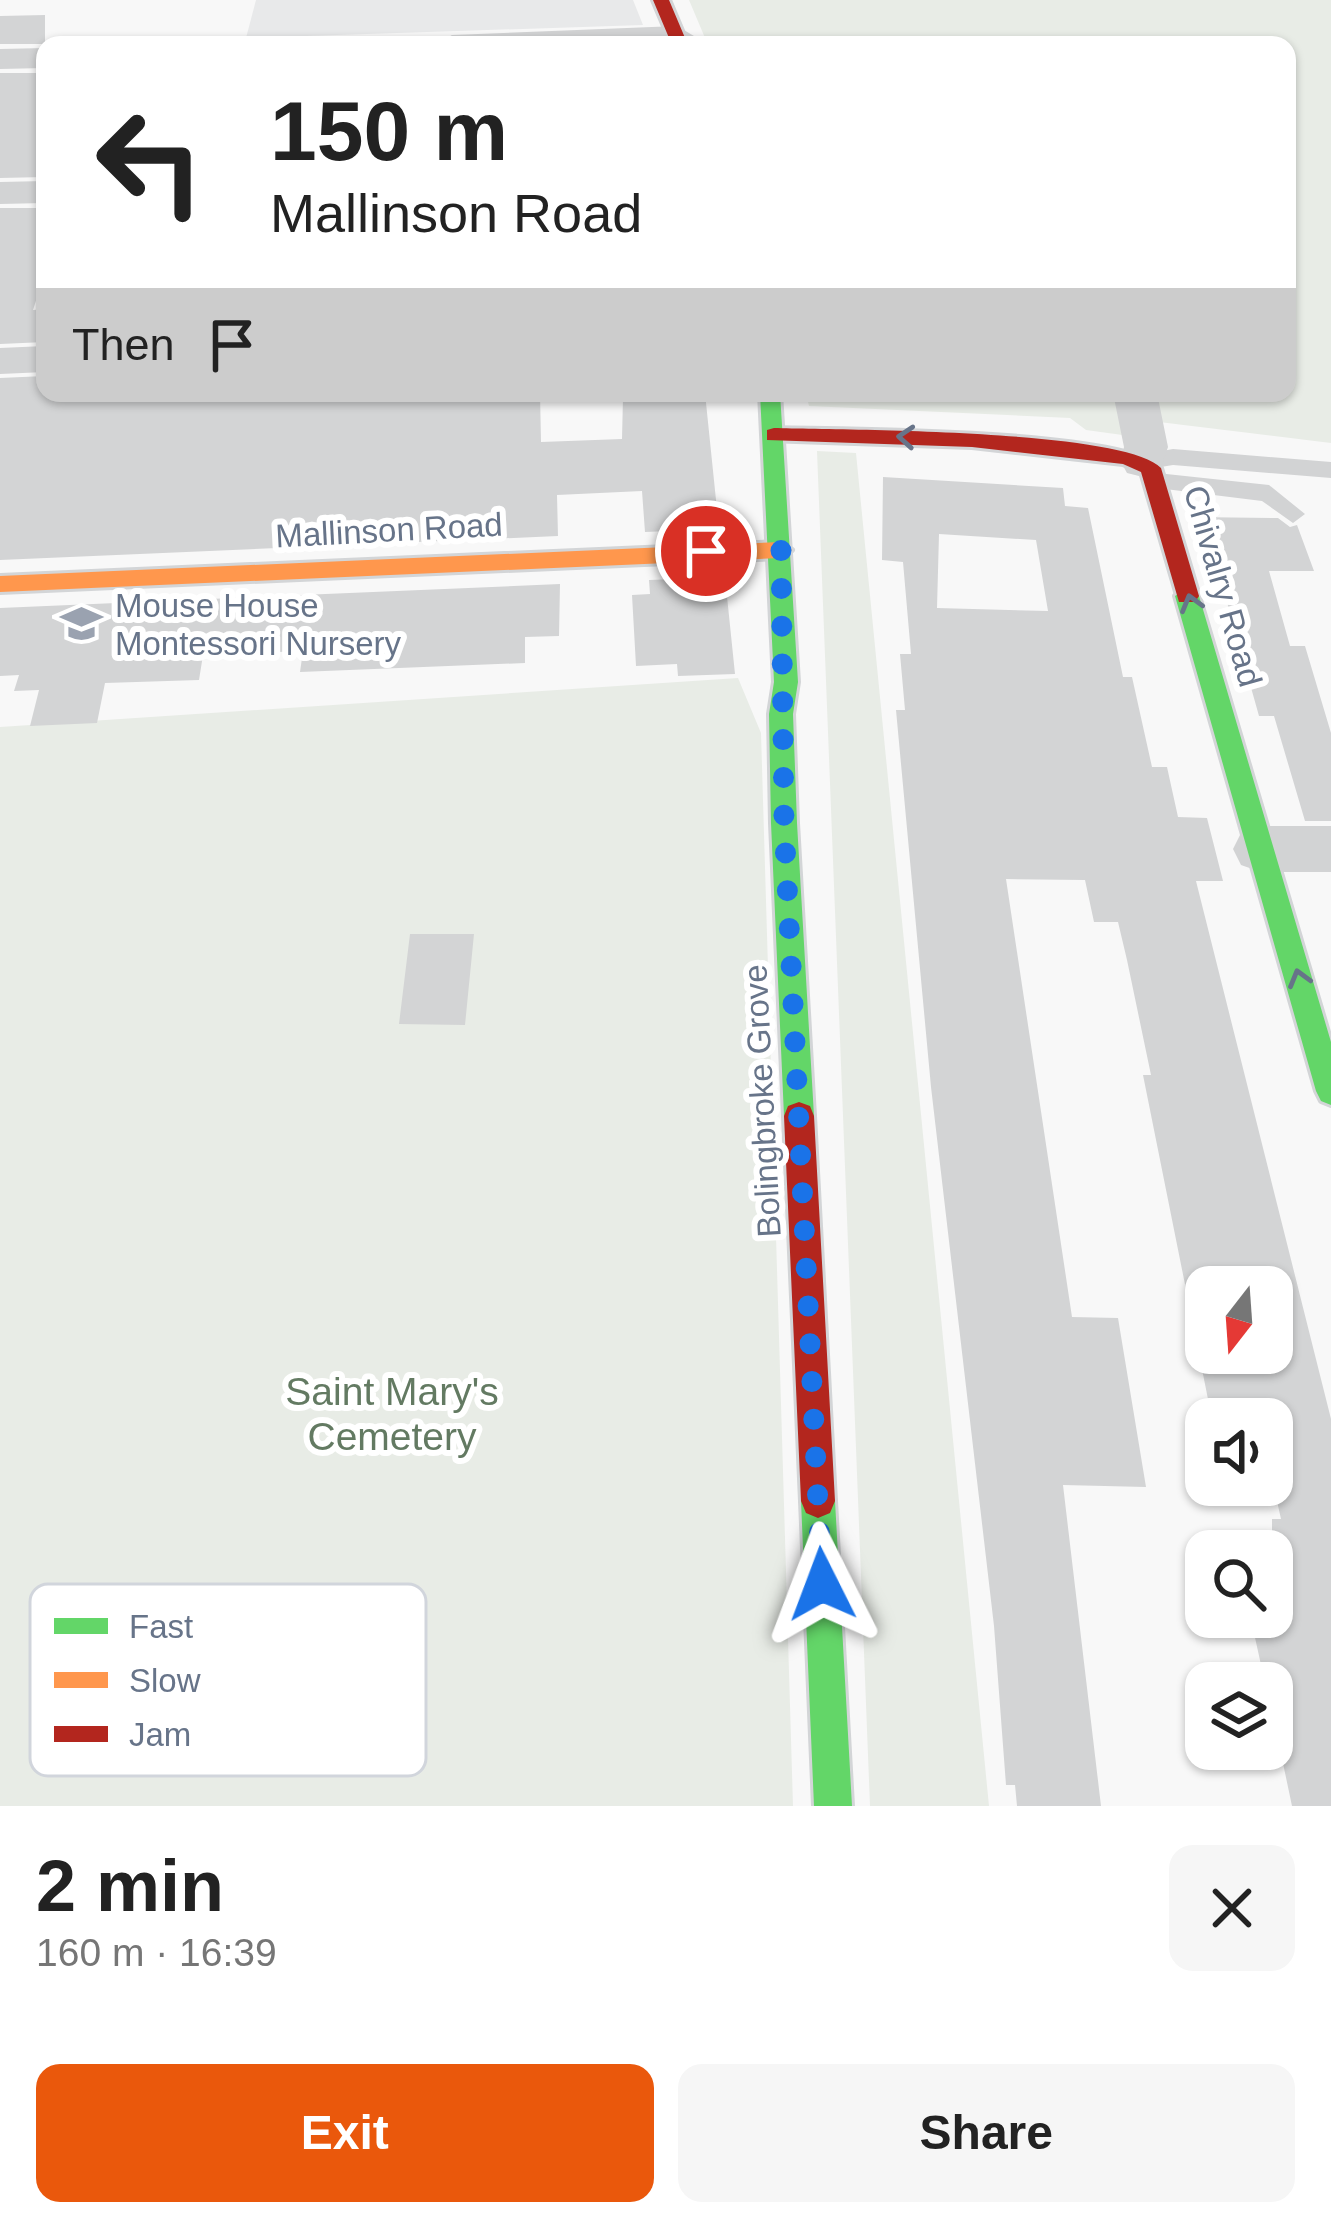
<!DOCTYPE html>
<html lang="en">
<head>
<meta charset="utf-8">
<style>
	body { margin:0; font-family:Helvetica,sans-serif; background:#f6f6f6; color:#222; height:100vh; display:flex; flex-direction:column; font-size:45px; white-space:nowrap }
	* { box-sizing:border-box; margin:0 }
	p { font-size:39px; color:#767676 }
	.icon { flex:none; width:66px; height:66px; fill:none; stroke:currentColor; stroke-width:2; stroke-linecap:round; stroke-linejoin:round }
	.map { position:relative; height:1806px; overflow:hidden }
	.details { display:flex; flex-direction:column; background:#fff; flex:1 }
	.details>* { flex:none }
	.guide { position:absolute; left:36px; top:36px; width:1260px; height:366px; border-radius:24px; box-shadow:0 3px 9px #0004; background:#fff; color:#222; overflow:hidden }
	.needle { width:78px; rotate:197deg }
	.controls { position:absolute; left:1185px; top:1266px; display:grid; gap:24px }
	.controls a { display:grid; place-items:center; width:108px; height:108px; border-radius:24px; background:#fff; box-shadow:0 3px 9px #0004; font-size:60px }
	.pin { position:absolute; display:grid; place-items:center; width:102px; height:102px; color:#fff; margin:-51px; border:6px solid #fff; border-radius:50%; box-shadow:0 3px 12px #0007 }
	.me { position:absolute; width:132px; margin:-66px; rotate:357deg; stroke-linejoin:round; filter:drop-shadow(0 0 9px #0008) }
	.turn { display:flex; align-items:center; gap:42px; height:252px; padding:0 36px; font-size:54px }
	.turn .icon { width:156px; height:156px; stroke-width:2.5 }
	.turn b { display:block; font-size:84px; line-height:102px }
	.then { display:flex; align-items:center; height:114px; padding:0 36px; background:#0003; gap:24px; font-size:45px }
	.round { display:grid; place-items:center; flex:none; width:126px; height:126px; border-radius:24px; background:#f6f6f6 }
	.overview { display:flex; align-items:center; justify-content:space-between; height:204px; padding:0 36px }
	h1 { font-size:72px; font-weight:600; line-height:90px }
	.cta { display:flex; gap:24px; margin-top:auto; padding:24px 36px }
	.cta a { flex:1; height:138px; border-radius:24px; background:#ea580c; color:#fff; font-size:48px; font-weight:600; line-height:138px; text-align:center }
	.cta a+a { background:#f6f6f6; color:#222 }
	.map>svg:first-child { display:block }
	.built { fill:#e8e9ea }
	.green { fill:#e8ece6 }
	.building { fill:#d3d4d5; fill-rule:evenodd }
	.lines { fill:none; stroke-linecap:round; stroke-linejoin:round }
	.fast-casing { stroke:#d3d5d7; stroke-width:6 }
	.slow-casing { stroke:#d3d5d7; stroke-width:6 }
	.jam-casing { stroke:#d3d5d7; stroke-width:6 }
	.lane { fill:#d2d3d4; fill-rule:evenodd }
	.street { fill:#d2d3d4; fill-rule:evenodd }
	.fast { fill:#63d668; fill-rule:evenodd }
	.slow { fill:#ff974d; fill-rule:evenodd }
	.jam { fill:#b3261e; fill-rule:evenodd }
	.oneway { stroke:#677489 }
	.route { stroke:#1a73e8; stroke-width:21; stroke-dasharray:0 37.8 }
	.labels { text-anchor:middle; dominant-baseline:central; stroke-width:12; stroke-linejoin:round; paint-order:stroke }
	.street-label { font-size:33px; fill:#677489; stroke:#fff }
	.poi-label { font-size:33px; fill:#677489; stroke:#fff; text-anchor:start }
	.near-park-label { font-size:39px; fill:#637a62; stroke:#fff }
	.key { fill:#fff; stroke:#d1d5dc; stroke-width:3 }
	.key-label { font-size:33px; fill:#677489 }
</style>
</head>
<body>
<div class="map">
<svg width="1331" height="1806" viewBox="0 0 1331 1806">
	<rect width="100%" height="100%" fill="#f8f8f8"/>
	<!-- built -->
	<path class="built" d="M256 0H633L643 25 246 38Z"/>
	<!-- green -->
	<path class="green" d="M689 0H1331V443L1159 422V440L1086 430 1070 418 809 406 806 393H1287V45H708Z
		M817 451 856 453 989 1806H870Z
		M738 678 761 733 793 1806H0V727Z"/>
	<!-- building -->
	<path class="building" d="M45 15V44H0V16Z
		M0 73H45V177L0 178Z
		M0 208H45V273L33 310 45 309V342L0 344Z
		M45 376V393H540L541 442 622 439 623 397 705 393 719 529 645 532 642 491 557 495 558 536 0 560V378Z
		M883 477 1063 488 1065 506 1088 508 1123 677H1132L1152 767H1167L1178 817 1207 818 1223 881H1196L1331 1419V1806H1292L1272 1711V1683H1265L1252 1624H1272V1519H1281L1272 1479V1419H1212L1143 1075H1151L1127 960 1118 922H1094L1085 880 1006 879 1072 1317 1118 1318 1146 1487 1063 1485 1101 1806H1017L1015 1785H1006L994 1626 931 1087 896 710H905L900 654H911L903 562 882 560ZM939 534 1036 540 1048 611 937 608ZM1206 1287H1272V1353H1206Z
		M1192 517 1278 518 1290 527 1297 525 1314 571H1269L1290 646H1305L1331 733V821H1305L1274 716H1259L1218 570H1209Z
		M725 577 735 674 678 676 677 664 636 666 632 595 650 594 649 580Z
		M560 584 559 636 525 637V663L300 672 303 651 203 655 199 680 105 683 97 723 30 726 39 690 14 691 19 675 0 676V608Z
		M410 934H474L465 1025 399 1024Z"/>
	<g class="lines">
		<defs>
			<path id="fast" d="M760 393H780L798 682 793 714 797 823 814 1116 810 1126 799 1130 788 1126 784 1116 771 823 769 714 774 682Z
				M1187 588 1199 596 1331 1042V1105L1321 1101 1316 1091 1175 596Z
				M818 1484 830 1489 835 1501 852 1806H814L801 1501 806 1489Z"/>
			<path id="slow" d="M781 542 792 550 781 558 0 592V576Z"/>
			<path id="jam" d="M653 0H669L688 45H672Z
				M774 428C840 430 1124 429 1161 468L1199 596 1195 602H1179L1141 472 1123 464 972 447 767 440V430Z
				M799 1102 810 1106 814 1116 835 1501 830 1513 818 1518 806 1513 801 1501 784 1116 788 1106Z"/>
		</defs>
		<!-- fast casing -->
		<use href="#fast" class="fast-casing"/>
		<!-- slow casing -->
		<use href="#slow" class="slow-casing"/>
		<!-- jam casing -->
		<use href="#jam" class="jam-casing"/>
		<!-- lane -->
		<path class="lane" d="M1173 449 1331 462V478L1173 465 1143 470 1131 462 1135 456Z
			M1157 473 1269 485 1305 514 1293 523 1262 501 1149 487V475Z"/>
		<!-- street -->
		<path class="street" d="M677 26 694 36 689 43 435 45 452 35Z
			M45 48V68L0 69V49Z
			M45 181V203L0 204V182Z
			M45 346V372L0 374V348Z
			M1113 393H1157L1168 447 1159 473 1143 477 1127 473 1121 462 1124 447Z
			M1261 826H1331V872H1261L1241 865 1233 849 1241 833Z"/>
		<!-- fast -->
		<use href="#fast" class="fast"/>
		<!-- slow -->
		<use href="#slow" class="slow"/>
		<!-- jam -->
		<use href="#jam" class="jam"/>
	</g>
	<!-- one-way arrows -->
	<defs><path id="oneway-chevron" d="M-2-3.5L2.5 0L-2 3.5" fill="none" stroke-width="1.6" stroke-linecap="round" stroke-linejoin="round" transform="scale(3)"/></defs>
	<g class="oneway">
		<use href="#oneway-chevron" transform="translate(906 437) rotate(-176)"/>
		<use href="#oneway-chevron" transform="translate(1191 603) rotate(-106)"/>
		<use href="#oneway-chevron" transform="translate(1299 978) rotate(-106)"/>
	</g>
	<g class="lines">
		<!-- route -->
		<path class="route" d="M706 551 781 550 784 823 822 1584"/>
	</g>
	<!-- icons -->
	<defs>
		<symbol id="school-bare" viewBox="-9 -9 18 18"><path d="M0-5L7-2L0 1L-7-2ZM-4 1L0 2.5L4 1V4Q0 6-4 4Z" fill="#9aa2b0" stroke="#fff" stroke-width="2.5" paint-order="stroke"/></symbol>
	</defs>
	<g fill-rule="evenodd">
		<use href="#school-bare" x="52" y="594" width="59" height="59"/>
	</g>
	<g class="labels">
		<!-- street labels -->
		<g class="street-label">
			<text transform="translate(389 530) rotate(-3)">Mallinson Road</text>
			<text transform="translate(1223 586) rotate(74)">Chivalry Road</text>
			<text transform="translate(762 1101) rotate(-93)">Bolingbroke Grove</text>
		</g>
		<!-- poi labels -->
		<g class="poi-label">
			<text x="115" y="605">Mouse House<tspan x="115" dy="38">Montessori Nursery</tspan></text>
		</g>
		<!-- near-park labels -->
		<g class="near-park-label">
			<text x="392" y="1391">Saint Mary's<tspan x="392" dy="45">Cemetery</tspan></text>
		</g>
	</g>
	<!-- legend -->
	<rect x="30" y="1584" width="396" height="192" rx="18" class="key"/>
	<rect x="54" y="1618" width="54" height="16" fill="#63d668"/>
	<rect x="54" y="1672" width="54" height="16" fill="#ff974d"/>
	<rect x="54" y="1726" width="54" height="16" fill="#b3261e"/>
	<g class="key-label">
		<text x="129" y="1638">Fast</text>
		<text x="129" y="1692">Slow</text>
		<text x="129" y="1746">Jam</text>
	</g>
</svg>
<div class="controls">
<a><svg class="needle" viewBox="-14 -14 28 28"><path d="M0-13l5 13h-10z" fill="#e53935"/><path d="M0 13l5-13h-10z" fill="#767676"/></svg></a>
<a><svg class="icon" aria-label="sound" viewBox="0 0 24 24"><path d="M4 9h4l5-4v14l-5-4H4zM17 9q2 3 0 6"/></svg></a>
<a><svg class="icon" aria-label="search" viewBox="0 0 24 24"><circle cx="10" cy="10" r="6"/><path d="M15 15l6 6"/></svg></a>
<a><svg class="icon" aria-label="layers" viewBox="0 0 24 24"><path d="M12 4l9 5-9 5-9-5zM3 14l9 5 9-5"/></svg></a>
</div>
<div class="pin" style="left:706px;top:551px;background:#d93025"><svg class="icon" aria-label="arrive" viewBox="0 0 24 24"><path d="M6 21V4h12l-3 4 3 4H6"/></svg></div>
<svg class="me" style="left:822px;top:1584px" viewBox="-20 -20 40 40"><path d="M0-17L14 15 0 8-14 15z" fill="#1a73e8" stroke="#fff" stroke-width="4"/></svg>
<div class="guide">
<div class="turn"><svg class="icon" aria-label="left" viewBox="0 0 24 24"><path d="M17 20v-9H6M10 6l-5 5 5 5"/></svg><div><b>150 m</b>Mallinson Road</div></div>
<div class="then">Then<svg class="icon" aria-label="arrive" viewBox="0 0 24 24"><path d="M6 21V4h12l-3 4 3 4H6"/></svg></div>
</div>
</div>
<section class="details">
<div class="overview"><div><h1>2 min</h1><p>160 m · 16:39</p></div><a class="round"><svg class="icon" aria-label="close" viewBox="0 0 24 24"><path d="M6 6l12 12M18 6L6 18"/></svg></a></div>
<div class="cta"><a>Exit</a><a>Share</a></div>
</section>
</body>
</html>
